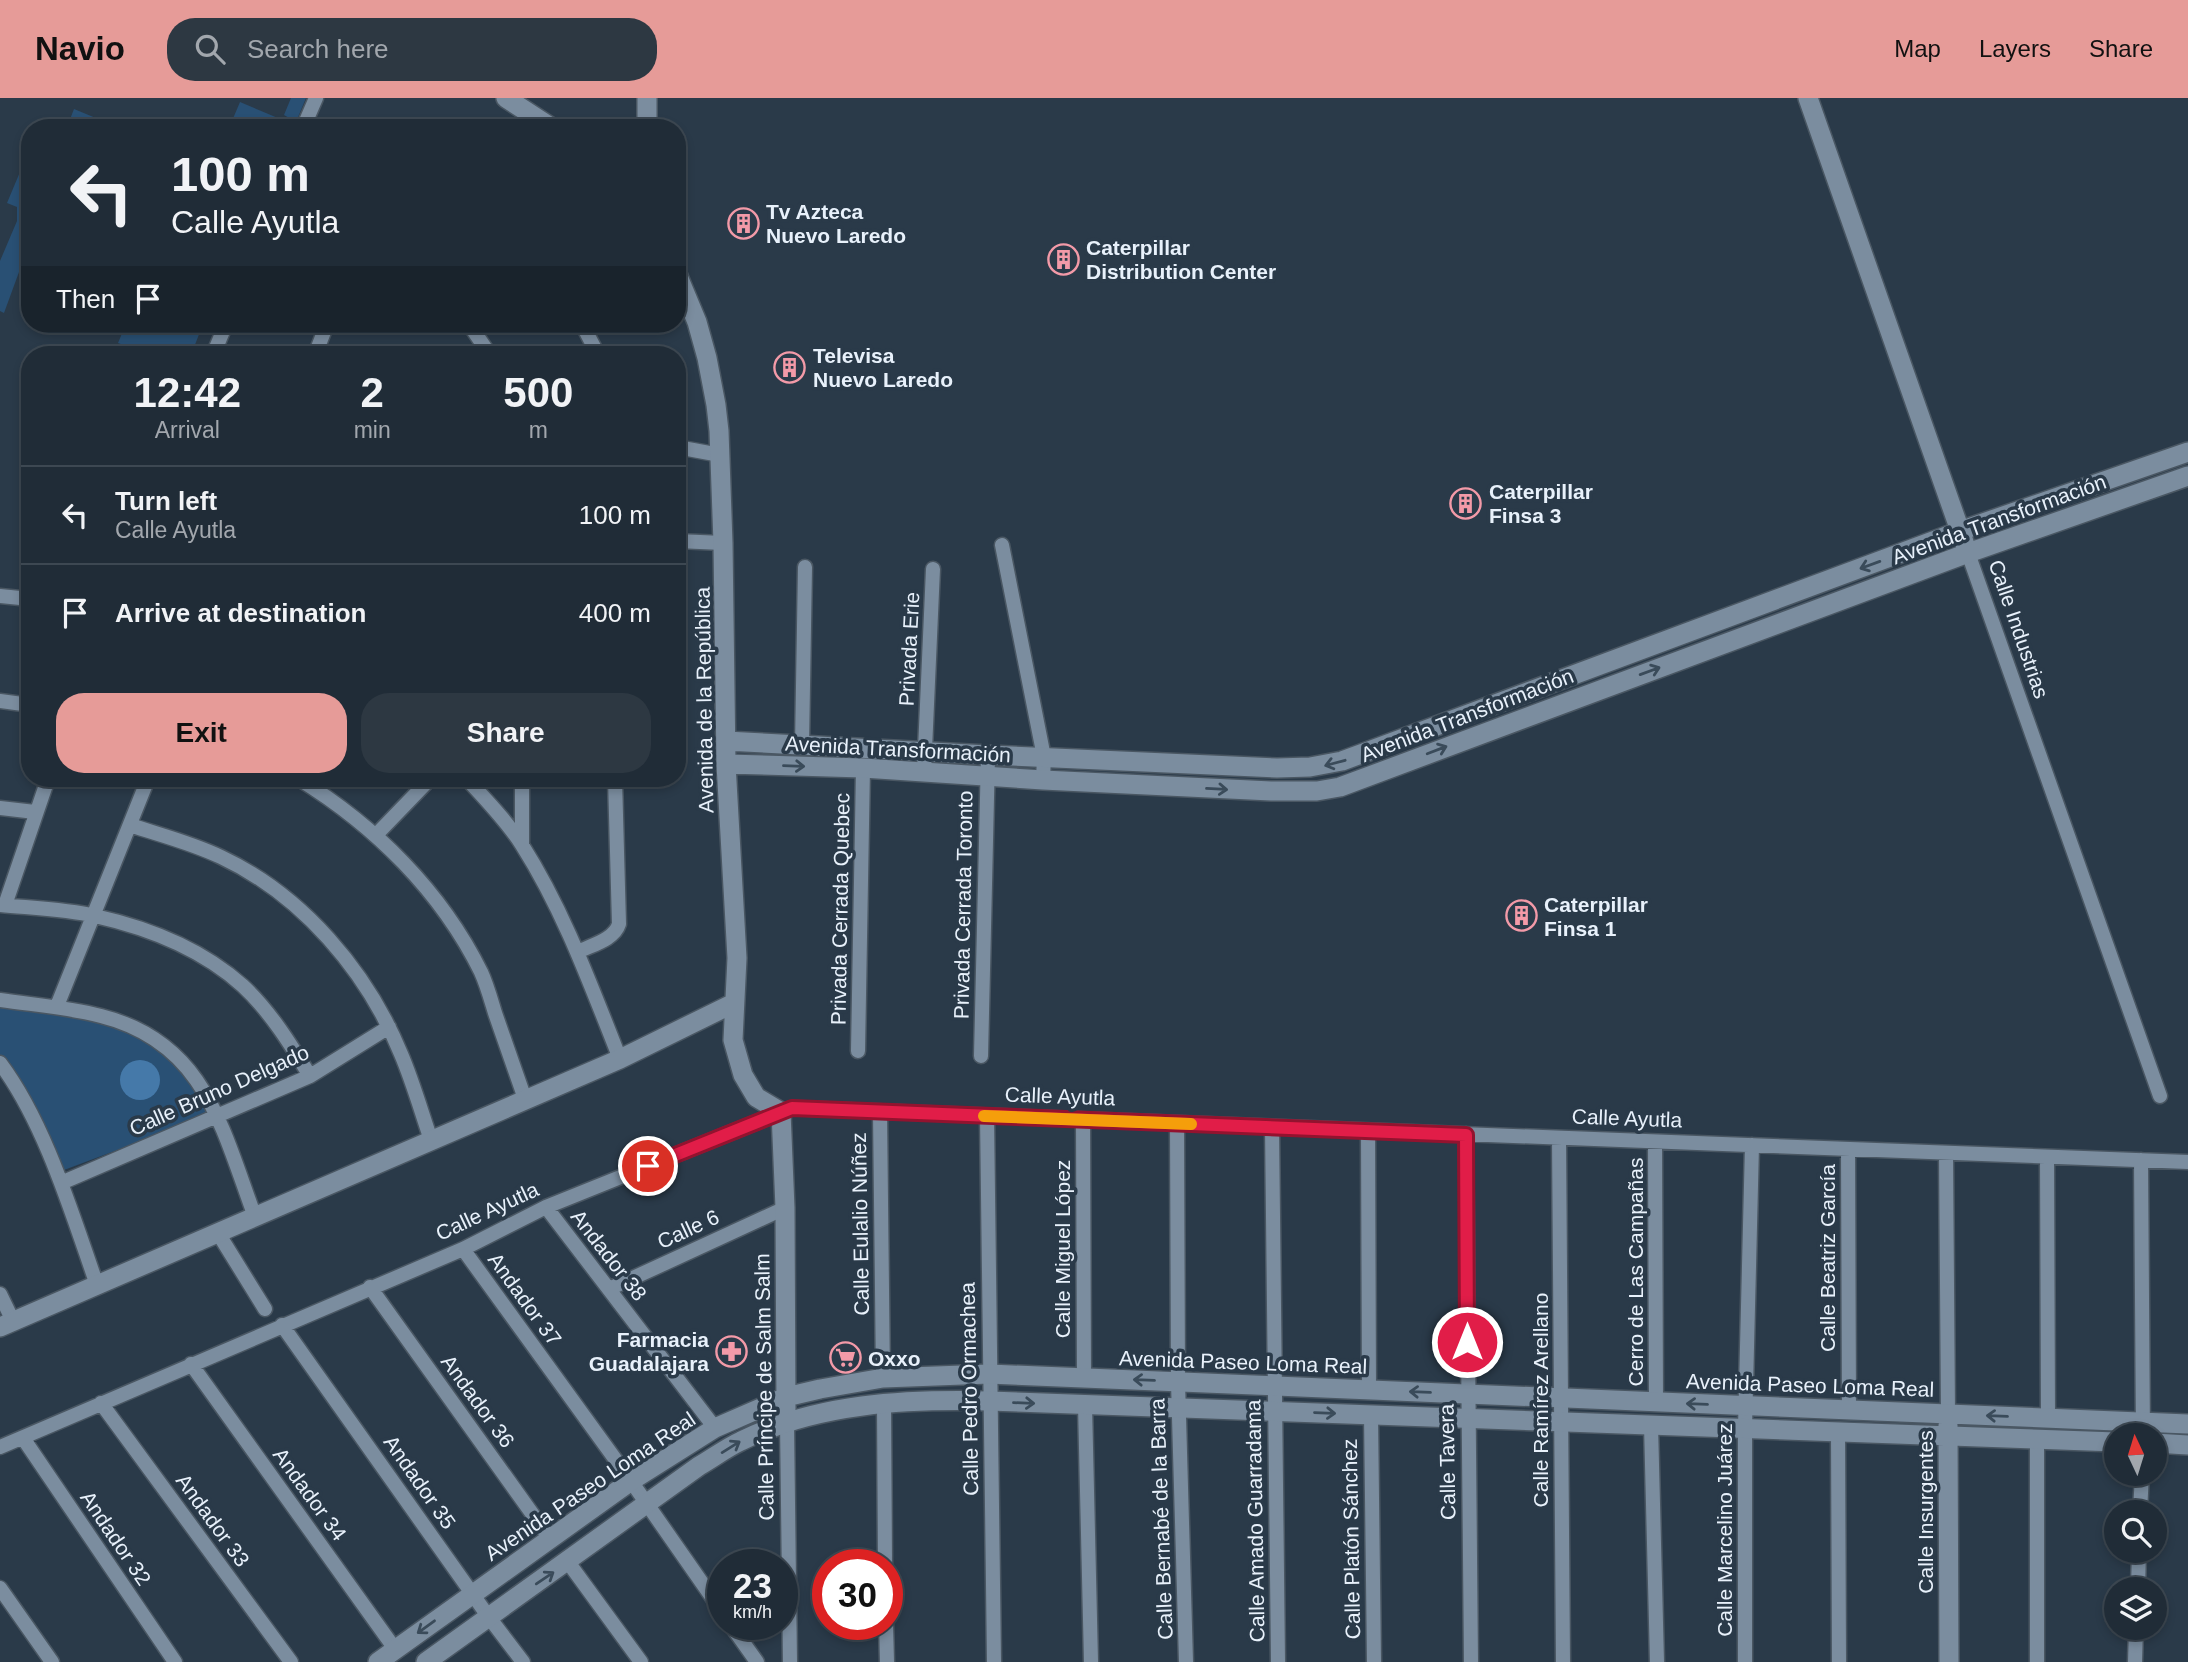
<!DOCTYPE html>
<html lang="en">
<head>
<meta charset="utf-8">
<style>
	body { margin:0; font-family:Helvetica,sans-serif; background:#2d3842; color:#f1f3f6; height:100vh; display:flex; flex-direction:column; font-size:26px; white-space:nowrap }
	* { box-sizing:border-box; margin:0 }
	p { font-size:23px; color:#a2a7ad }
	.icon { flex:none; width:38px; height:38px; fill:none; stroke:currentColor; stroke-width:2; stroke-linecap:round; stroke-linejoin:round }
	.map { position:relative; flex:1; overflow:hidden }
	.panel { position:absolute; left:21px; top:248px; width:665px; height:441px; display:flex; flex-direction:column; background:#202c37; border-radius:28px; box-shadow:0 4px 10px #0003,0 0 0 2px #3d4852 }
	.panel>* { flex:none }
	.banner { position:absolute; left:21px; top:21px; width:665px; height:214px; border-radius:28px; box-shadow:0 4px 10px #0003,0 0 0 2px #3d4852; background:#202c37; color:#f1f3f6; overflow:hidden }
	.needle { width:46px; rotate:356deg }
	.buttons { position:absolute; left:2104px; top:1325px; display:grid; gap:14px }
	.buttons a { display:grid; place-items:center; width:63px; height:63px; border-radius:50%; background:#202c37; box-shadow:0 4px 10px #0003,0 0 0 2px #3d4852; font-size:35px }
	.speed { position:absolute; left:707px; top:1451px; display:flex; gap:14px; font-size:35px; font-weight:700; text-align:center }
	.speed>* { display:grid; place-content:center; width:91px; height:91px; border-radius:50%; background:#202c37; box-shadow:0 4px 10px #0003,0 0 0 2px #3d4852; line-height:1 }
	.speed small { font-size:18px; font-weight:400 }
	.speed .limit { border:10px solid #d22; background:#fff; color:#111 }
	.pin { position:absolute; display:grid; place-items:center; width:60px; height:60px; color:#fff; margin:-30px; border:4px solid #fff; border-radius:50%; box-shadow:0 2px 7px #0007 }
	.me { position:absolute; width:77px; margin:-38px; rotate:0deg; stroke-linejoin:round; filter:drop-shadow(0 0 5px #0008) }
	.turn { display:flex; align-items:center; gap:24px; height:147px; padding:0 35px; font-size:32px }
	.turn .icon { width:91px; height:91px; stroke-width:2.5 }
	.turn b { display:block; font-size:49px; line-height:60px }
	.then { display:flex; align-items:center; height:66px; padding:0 35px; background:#0003; gap:14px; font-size:26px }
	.eta { display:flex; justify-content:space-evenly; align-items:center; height:119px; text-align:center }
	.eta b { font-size:42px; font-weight:800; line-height:49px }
	.primary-button { display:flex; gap:14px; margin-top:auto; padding:14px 35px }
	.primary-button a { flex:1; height:80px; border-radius:28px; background:#e69b98; color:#111; font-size:28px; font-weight:800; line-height:80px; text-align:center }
	.primary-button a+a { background:#2d3842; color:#f1f3f6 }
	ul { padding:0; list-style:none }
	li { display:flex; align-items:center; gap:21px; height:98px; padding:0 35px; border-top:2px solid #3d4852 }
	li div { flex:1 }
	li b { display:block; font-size:26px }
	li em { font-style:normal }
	header { display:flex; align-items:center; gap:42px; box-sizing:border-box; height:98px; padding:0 35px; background:#e69b98; color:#111 }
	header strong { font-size:33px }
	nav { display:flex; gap:38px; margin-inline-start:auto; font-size:24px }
	.search { width:490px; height:63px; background:#2d3842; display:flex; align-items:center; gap:18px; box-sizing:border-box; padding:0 24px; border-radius:28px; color:#a2a7ad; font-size:26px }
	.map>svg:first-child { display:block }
	.green { fill:#295074 }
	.water { fill:#4579a9 }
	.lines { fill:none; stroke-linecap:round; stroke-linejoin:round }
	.street-casing { stroke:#4a5763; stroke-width:17 }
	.secondary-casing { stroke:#4a5763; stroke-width:22 }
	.street { stroke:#7b8d9f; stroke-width:14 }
	.secondary { stroke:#7b8d9f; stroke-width:19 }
	.oneway { stroke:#3a4b5a }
	.route-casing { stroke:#92132f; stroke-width:18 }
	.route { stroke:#e11d48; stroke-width:12 }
	.slow { stroke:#f59e0b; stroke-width:12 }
	.labels { text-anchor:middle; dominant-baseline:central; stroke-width:7; stroke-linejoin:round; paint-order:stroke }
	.poi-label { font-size:21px; font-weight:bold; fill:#e8f1fb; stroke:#2a3a49; text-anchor:start }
	.street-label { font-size:21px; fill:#e8f1fb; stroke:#2a3a49 }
</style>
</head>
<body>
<header>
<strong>Navio</strong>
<div class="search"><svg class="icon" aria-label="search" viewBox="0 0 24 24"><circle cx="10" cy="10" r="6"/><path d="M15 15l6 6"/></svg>Search here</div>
<nav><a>Map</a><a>Layers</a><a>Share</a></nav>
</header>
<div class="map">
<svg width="2188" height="1564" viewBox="0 0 2188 1564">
	<rect width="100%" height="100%" fill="#2a3a49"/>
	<!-- green -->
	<path class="green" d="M291 0H306L296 24 284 17Z
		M240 4 285 23 283 30H229Z
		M74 11 103 23 100 30 67 29Z
		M30 50V144L4 215 0 213V163L17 123V109L7 105Z
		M126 226H203L191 257H151L118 245Z
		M0 904 103 918 161 945 216 1015 64 1072 22 989 0 961Z"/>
	<!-- water -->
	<path class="water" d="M120 982a20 20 0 1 1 40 0a20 20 0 1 1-40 0Z"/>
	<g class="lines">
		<defs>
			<path id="street" d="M303 30 316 0
				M469 226 490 257
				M582 226 594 249 596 257
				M213 257 226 226
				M315 257 327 226
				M677 349 720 357
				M677 443 723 445
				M1002 447 1044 659 1043 682
				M1968 455 2160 998
				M0 498 30 501
				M0 603 30 607
				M802 647 805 469
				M924 674 933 471
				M299 681C375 728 441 793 481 874 487 887 491 902 495 915 505 944 515 973 525 1001
				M467 681C486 702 507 723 522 747 564 813 591 888 620 961
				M522 681V747
				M0 710 35 714
				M130 727C160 737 192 745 221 759 302 797 367 873 401 956 413 984 421 1013 431 1042
				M376 737 430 681
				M0 807C31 810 66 811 95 818 149 830 202 851 243 888 270 913 291 947 310 978
				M5 807 48 681
				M578 854C591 847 614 842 619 826L615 681
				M0 902C34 907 67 909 101 918 205 944 222 1030 255 1119
				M57 908 148 681
				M858 953 863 670
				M981 958 988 657
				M0 965C45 1025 72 1116 97 1187
				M880 1014 883 1280
				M987 1018 994 1564
				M1083 1022 1084 1280
				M1177 1025 1178 1284 1186 1564
				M1272 1029 1278 1564
				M1368 1033 1369 1292
				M1466 1036 1471 1564
				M1559 1040 1563 1564
				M1655 1044 1656 1304
				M1848 1051 1849 1312
				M1946 1055 1948 1316
				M2047 1059 2048 1320
				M2141 1062 2143 1337
				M61 1085 310 978 389 929
				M546 1109 715 1330
				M218 1135 265 1211
				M463 1151 631 1383 723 1515
				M370 1189 551 1442
				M609 1191 785 1110
				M0 1196 13 1223
				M282 1227 488 1518 523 1564
				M191 1266 395 1551
				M101 1305 291 1564
				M884 1306 885 1466
				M1085 1307 1091 1564
				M1371 1317 1374 1564
				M787 1325 790 1564
				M1651 1327 1657 1564
				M1838 1334 1839 1564
				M23 1340 175 1564
				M0 1349 463 1151 546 1109 792 1010 2188 1064
				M2140 1414 2142 1376
				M568 1464 641 1564
				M0 1490 52 1564
				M2138 1491 2139 1452
				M730 1526 757 1564
				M886 1526 887 1564
				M1745 1564V1330L1752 1047
				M2037 1564V1341
				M2135 1564 2136 1530"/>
			<path id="secondary" d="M506 0 552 30
				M647 0V30
				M1808 0 1964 444
				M677 176 697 224 707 260 716 307 719 333 723 445 726 666 737 860 733 942 743 977 756 999 781 1014 785 1110 786 1311
				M726 643 988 657 1277 670 1310 669 1342 663 1960 433 2188 354
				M726 666 863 670 1043 682 1271 693H1317L1340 689 1968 455 2188 378
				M0 1229 620 961 734 905
				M1948 1327 1949 1564
				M2154 1345 2188 1347
				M378 1564 631 1383 715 1330 786 1299 820 1291 883 1280 989 1276 2188 1326
				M426 1564 699 1368C713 1360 726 1350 741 1343 817 1305 906 1301 989 1303L2116 1344"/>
		</defs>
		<!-- street casing -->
		<use href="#street" class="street-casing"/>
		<!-- secondary casing -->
		<use href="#secondary" class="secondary-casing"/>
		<!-- street -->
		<use href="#street" class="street"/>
		<!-- secondary -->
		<use href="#secondary" class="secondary"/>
	</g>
	<!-- one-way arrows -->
	<defs><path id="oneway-shaft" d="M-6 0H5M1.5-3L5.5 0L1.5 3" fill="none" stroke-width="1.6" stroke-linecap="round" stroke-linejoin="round" transform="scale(1.75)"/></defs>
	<g class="oneway">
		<use href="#oneway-shaft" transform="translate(1870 467) rotate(160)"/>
		<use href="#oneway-shaft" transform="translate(1650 573) rotate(-20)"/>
		<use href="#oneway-shaft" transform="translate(1437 652) rotate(-21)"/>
		<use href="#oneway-shaft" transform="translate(1335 665) rotate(165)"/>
		<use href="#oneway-shaft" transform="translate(794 668) rotate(2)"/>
		<use href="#oneway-shaft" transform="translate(1217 691) rotate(3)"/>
		<use href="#oneway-shaft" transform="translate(1144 1282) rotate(-178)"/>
		<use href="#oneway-shaft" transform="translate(1420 1294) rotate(-178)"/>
		<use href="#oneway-shaft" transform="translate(1024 1305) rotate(2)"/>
		<use href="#oneway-shaft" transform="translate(1697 1306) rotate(-178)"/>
		<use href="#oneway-shaft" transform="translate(1325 1315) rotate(2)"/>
		<use href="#oneway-shaft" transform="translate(1997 1318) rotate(-178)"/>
		<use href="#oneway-shaft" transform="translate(731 1349) rotate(-32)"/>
		<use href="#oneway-shaft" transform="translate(545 1480) rotate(-34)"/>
		<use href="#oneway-shaft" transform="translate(426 1529) rotate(144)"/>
	</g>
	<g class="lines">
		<defs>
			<path id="route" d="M648 1068 792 1010 1466 1037 1467 1244"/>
		</defs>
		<!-- route casing -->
		<use href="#route" class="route-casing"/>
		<!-- route -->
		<use href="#route" class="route"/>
		<!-- slow -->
		<path class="slow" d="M984 1018 1191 1026"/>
	</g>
	<!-- icons -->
	<defs>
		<symbol id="building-ring" viewBox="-11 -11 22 22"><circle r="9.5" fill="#2a3a49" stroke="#f39aa8" stroke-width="1.5"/><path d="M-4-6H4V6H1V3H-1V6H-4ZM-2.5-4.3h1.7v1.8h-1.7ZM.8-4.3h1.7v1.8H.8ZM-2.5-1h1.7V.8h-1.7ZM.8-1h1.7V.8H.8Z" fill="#f39aa8"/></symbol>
		<symbol id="pharmacy-ring" viewBox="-11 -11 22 22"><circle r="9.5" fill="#2a3a49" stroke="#f39aa8" stroke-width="1.5"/><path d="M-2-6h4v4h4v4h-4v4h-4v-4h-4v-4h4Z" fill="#f39aa8"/></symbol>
		<symbol id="supermarket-ring" viewBox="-11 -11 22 22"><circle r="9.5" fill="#2a3a49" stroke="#f39aa8" stroke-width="1.5"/><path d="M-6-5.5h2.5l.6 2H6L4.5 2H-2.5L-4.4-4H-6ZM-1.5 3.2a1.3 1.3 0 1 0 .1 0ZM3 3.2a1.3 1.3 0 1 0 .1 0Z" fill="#f39aa8"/></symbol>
	</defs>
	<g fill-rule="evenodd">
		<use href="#building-ring" x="726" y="108" width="35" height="35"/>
		<use href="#building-ring" x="1046" y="144" width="35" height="35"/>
		<use href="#building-ring" x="772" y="252" width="35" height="35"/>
		<use href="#building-ring" x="1448" y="388" width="35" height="35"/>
		<use href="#building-ring" x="1504" y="800" width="35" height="35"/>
		<use href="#pharmacy-ring" x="714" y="1236" width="35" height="35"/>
		<use href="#supermarket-ring" x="828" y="1242" width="35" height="35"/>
	</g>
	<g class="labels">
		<!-- poi labels -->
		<g class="poi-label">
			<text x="766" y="113">Tv Azteca<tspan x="766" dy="24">Nuevo Laredo</tspan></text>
			<text x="1086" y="149">Caterpillar<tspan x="1086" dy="24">Distribution Center</tspan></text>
			<text x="813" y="257">Televisa<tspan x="813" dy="24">Nuevo Laredo</tspan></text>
			<text x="1489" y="393">Caterpillar<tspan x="1489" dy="24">Finsa 3</tspan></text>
			<text x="1544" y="806">Caterpillar<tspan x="1544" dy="24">Finsa 1</tspan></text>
			<text x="709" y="1241" text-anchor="end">Farmacia<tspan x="709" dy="24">Guadalajara</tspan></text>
			<text x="868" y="1260">Oxxo</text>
		</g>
		<!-- street labels -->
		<g class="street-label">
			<text transform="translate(1999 421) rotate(-20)">Avenida Transformación</text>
			<text transform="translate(2019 531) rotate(71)">Calle Industrias</text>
			<text transform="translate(909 551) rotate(-87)">Privada Erie</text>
			<text transform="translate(704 602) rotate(-91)">Avenida de la República</text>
			<text transform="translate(1467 617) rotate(-21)">Avenida Transformación</text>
			<text transform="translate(898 651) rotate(3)">Avenida Transformación</text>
			<text transform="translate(963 807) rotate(-89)">Privada Cerrada Toronto</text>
			<text transform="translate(840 811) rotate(-89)">Privada Cerrada Quebec</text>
			<text transform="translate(219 992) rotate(-24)">Calle Bruno Delgado</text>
			<text transform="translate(1060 998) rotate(2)">Calle Ayutla</text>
			<text transform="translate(1627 1020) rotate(2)">Calle Ayutla</text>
			<text transform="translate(487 1113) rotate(-25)">Calle Ayutla</text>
			<text transform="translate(860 1126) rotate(-91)">Calle Eulalio Núñez</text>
			<text transform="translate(688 1131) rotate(-25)">Calle 6</text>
			<text transform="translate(1062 1151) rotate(-90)">Calle Miguel López</text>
			<text transform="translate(609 1157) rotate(52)">Andador 38</text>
			<text transform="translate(1827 1160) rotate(-90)">Calle Beatriz García</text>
			<text transform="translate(1635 1174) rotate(-90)">Cerro de Las Campañas</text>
			<text transform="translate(525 1201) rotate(54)">Andador 37</text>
			<text transform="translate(1243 1264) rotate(2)">Avenida Paseo Loma Real</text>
			<text transform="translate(1810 1287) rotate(2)">Avenida Paseo Loma Real</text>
			<text transform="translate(764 1289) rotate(-91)">Calle Príncipe de Salm Salm</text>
			<text transform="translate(969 1291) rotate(-91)">Calle Pedro Ormachea</text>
			<text transform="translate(1540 1302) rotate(-90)">Calle Ramírez Arellano</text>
			<text transform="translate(478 1303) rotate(54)">Andador 36</text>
			<text transform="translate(1447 1364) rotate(-91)">Calle Tavera</text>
			<text transform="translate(420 1384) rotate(55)">Andador 35</text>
			<text transform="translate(590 1388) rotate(-34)">Avenida Paseo Loma Real</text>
			<text transform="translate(310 1396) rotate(54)">Andador 34</text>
			<text transform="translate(1925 1414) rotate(-90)">Calle Insurgentes</text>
			<text transform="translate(1161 1421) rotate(-92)">Calle Bernabé de la Barra</text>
			<text transform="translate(213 1422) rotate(54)">Andador 33</text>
			<text transform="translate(1255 1423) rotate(-91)">Calle Amado Guarradama</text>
			<text transform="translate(1724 1432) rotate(-90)">Calle Marcelino Juárez</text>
			<text transform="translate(116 1440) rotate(56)">Andador 32</text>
			<text transform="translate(1351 1441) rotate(-91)">Calle Platón Sánchez</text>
		</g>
	</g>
</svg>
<div class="buttons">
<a><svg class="needle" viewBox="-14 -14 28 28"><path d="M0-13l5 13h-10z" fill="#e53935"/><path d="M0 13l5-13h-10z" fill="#a2a7ad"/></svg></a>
<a><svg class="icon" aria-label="search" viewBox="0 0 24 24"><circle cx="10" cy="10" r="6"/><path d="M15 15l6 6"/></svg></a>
<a><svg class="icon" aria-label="layers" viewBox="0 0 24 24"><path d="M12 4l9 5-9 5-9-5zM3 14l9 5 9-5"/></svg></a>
</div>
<div class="speed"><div>23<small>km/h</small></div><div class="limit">30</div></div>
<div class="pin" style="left:648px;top:1068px;background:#d93025"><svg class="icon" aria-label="arrive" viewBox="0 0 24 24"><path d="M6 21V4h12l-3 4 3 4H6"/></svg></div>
<svg class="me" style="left:1467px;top:1244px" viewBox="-20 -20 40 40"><circle r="17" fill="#e11d48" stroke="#fff" stroke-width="3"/><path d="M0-11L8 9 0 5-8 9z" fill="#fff"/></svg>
<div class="banner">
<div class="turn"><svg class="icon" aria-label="left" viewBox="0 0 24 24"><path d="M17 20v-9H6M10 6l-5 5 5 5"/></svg><div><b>100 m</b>Calle Ayutla</div></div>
<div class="then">Then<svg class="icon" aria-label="arrive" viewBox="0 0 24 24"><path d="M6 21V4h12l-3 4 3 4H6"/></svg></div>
</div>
<section class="panel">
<div class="eta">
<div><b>12:42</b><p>Arrival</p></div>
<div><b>2</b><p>min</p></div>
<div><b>500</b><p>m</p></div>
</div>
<ul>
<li><svg class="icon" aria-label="left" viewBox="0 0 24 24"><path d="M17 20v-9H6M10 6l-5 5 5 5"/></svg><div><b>Turn left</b><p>Calle Ayutla</p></div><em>100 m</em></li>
<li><svg class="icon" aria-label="arrive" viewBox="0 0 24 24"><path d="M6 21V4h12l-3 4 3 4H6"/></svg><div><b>Arrive at destination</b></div><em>400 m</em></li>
</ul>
<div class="primary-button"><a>Exit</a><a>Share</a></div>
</section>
</div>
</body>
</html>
